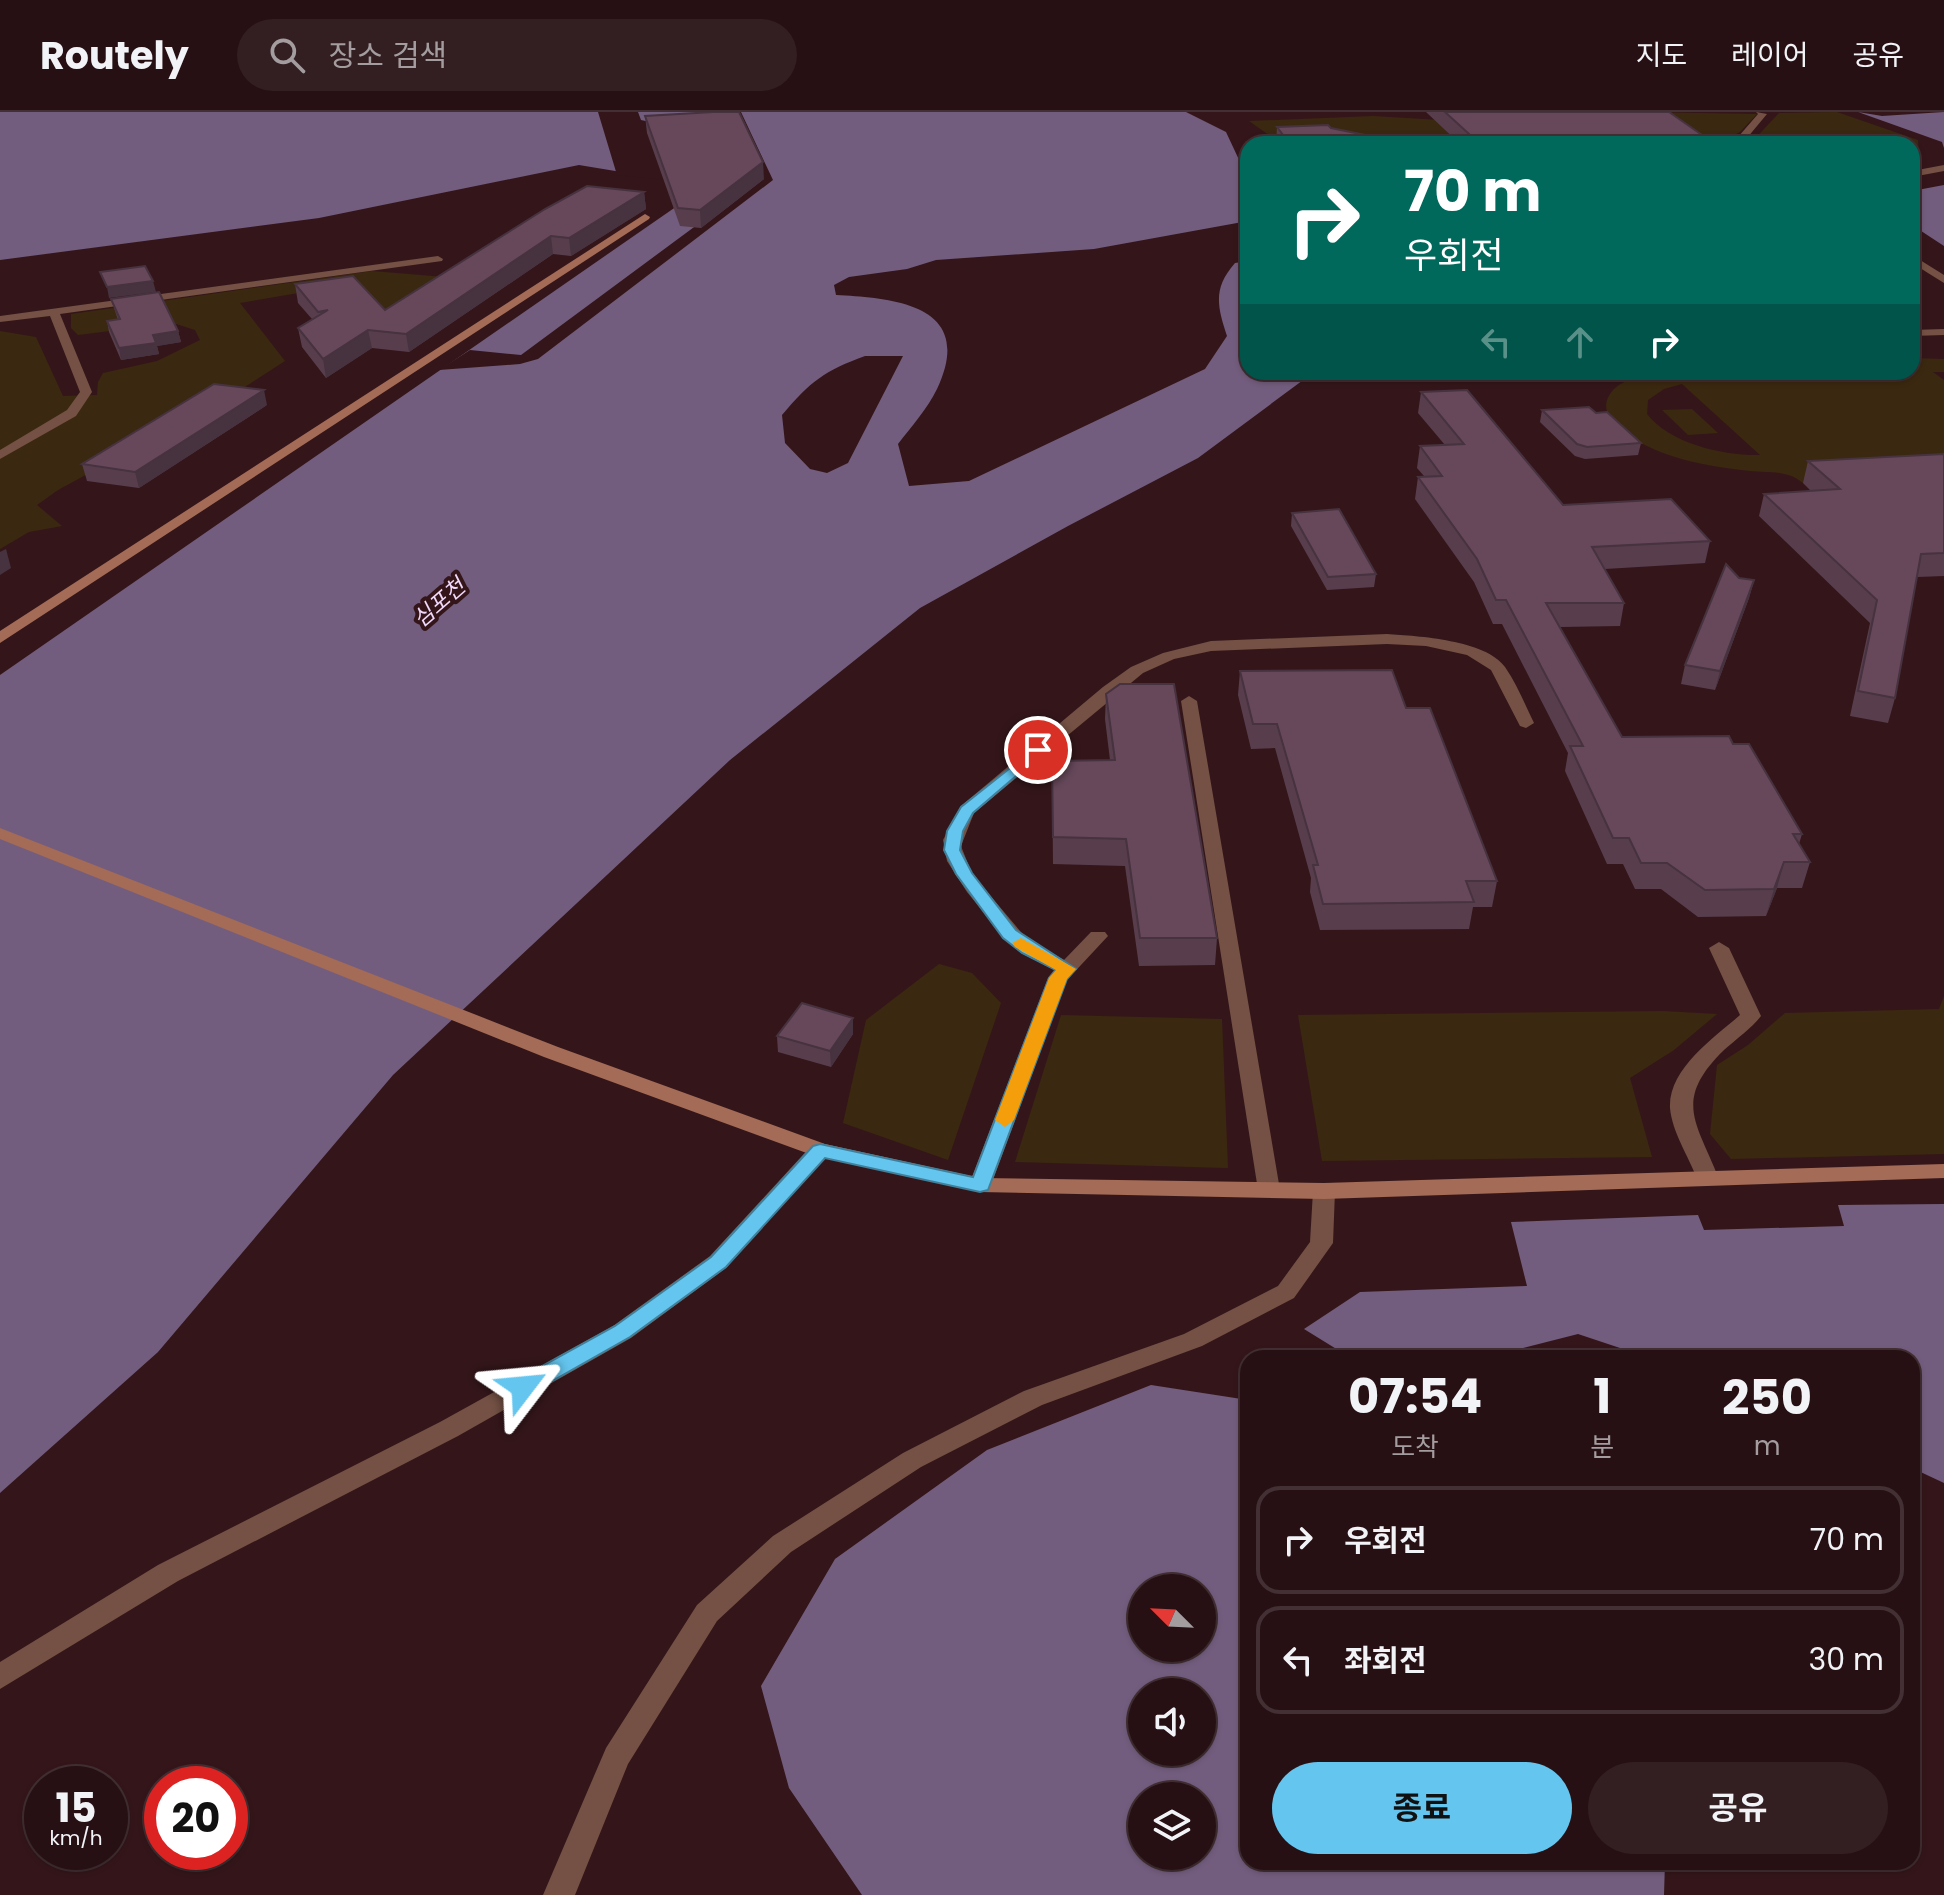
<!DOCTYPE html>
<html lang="ko">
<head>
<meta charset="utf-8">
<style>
	body { margin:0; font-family:Poppins,"Noto Sans KR",sans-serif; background:#331e22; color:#f1f3f6; height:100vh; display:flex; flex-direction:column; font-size:30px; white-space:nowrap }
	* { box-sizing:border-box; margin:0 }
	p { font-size:26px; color:#a49da0 }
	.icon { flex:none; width:44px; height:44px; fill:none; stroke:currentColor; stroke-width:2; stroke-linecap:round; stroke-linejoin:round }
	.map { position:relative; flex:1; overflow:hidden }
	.panel { position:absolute; left:1240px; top:1238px; width:680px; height:520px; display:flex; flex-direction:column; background:#271014; border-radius:24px; box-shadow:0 2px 6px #0004,0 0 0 2px #433034 }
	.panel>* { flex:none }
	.guide { position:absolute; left:1240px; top:24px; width:680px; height:244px; border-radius:24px; box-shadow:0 2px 6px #0004,0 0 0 2px #433034; background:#00695c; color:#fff; overflow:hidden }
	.needle { width:52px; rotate:294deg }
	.controls { position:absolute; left:1128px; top:1462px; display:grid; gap:16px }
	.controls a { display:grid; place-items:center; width:88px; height:88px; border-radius:50%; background:#271014; box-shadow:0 2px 6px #0004,0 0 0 2px #433034; font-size:40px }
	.speed { position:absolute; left:24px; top:1654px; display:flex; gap:16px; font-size:40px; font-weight:700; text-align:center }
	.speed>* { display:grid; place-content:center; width:104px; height:104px; border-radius:50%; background:#271014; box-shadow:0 2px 6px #0004,0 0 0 2px #433034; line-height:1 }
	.speed small { font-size:20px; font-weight:400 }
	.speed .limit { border:12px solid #d22; background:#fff; color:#111 }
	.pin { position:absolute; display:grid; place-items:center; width:68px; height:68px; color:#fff; margin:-34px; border:4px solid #fff; border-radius:50%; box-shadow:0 2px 8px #0007 }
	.me { position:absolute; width:88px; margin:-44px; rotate:61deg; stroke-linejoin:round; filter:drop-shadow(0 0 6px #0008) }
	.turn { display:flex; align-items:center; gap:28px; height:168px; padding:0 32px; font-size:36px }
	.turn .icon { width:104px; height:104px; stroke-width:2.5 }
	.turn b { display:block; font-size:56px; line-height:68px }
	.lanes { display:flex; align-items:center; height:76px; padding:0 32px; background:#0003; justify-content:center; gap:40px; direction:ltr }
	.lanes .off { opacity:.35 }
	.eta { display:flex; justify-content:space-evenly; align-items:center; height:136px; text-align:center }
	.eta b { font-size:48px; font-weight:700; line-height:56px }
	.primary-button { display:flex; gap:16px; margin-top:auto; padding:16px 32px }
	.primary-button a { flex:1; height:92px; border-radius:48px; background:#64c5ee; color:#111; font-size:32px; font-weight:700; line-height:92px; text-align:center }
	.primary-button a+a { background:#331e22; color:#f1f3f6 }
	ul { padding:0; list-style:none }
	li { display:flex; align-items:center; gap:24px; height:108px; margin:0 16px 12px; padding:0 16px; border:4px solid #433034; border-radius:24px }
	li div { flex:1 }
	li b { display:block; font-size:30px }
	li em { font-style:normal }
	header { display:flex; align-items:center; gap:48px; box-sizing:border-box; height:112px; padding:0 40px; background:#271014; border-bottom:2px solid #433034 }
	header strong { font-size:38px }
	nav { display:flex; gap:44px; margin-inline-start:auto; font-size:28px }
	.search { width:560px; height:72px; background:#331e22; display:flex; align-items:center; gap:20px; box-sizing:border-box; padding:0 28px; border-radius:44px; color:#a49da0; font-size:30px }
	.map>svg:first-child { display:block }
	.green { fill:#3b2810; fill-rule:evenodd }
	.water { fill:#735d7e; fill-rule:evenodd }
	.pier { fill:#34161a }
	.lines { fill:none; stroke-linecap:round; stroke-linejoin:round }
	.lane { fill:#745144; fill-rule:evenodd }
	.street { fill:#745144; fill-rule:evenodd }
	.secondary { fill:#a46b56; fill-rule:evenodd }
	.wall { fill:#583e4d }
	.shaded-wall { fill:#47323f }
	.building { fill:#66485a; stroke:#47323f; stroke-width:2 }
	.route { fill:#64c5ee; stroke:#41809b; stroke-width:2 }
	.slow { fill:#f59e0b }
	.labels { text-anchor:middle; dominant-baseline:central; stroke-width:8; stroke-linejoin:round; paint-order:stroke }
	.far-water-label { font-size:22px; font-style:italic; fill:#f1dafc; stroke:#34161a }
</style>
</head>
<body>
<header>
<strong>Routely</strong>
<div class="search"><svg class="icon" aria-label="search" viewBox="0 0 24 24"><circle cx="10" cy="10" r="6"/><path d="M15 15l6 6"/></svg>장소 검색</div>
<nav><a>지도</a><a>레이어</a><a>공유</a></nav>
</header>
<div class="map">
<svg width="1944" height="1783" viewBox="0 0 1944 1783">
	<rect width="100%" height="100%" fill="#34161a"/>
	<!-- green -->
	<path class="green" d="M1643 0 1757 2 1740 20 1719 31 1363 32 1328 24 1273 26 1249 9 1373 4 1440 8Z
		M1837 0 1918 28 1919 46 1912 48V32H1750L1779 1Z
		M372 159 457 166 337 243 334 175 240 191 285 249 231 284 58 378 37 393 62 414 29 420 0 437V219L36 225 63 284 97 283 98 270 103 261 157 249 200 228 195 218 173 211 78 223 71 216V202Z
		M1912 246 1944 247V260H1933L1944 268V363L1803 371C1787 358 1771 361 1750 359 1705 354 1638 344 1609 303 1603 294 1607 284 1615 276 1626 267 1641 263 1655 260H1912ZM1682 272 1760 343C1725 344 1670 332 1647 302L1648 288 1664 277Z
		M1692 297 1718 321 1688 323 1662 298Z
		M939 852 972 861 1001 891 948 1048 843 1011 866 908Z
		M1944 884V1042L1731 1047 1710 1022 1717 953 1748 933 1785 901 1939 897Z
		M1663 899 1717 902 1674 938 1630 966 1652 1045 1322 1049 1298 903Z
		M1061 903 1222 907 1228 1056 1015 1050Z"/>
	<!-- water -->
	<path class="water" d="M0 0H1186L1226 20 1248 67V109L1094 137 936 148 907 157 849 165 834 173 836 183C897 186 976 194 937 277 928 296 911 315 898 332L909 374 969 369 1205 257 1227 224C1217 194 1213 176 1235 151L1248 149V260H1314L1198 346 1068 414 920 496 730 648 393 963 158 1240 0 1381V563L706 74 579 53 319 106 0 148ZM865 244H903L848 351 827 361 810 357 785 331 782 303C811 269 824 259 865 244Z
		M1858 0 1882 4 1944 0V36L1942 30Z
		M1944 73V134L1912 113V79Z
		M1944 1092V1371L1912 1356V1246H1650L1578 1222 1484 1246H1351L1304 1217 1360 1180 1527 1174 1511 1110 1698 1103 1704 1118 1844 1114 1838 1093Z
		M1151 1273 1248 1288V1750H1665L1664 1783H862L789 1676 761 1574 835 1447 987 1338ZM1202 1476V1536H1142V1476ZM1202 1580V1640H1142V1580ZM1202 1684V1744H1142V1684Z"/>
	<!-- pier -->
	<path class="pier" d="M598 0H638L641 8 650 10 675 69 617 63Z
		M730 0H741L773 68 538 247 520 252 439 258 470 238 521 243 755 70Z"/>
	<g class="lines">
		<!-- lane -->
		<path class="lane" d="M1756 0 1767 2 1742 32H1732L1758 2Z
			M1944 53V59L1912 65V59Z
			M1912 143 1944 163V171L1912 151Z
			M1944 217V223L1912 224V218Z
			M1387 522C1418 524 1486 528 1505 555 1517 572 1525 593 1534 611L1526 616 1520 614 1491 558 1467 543 1426 534 1387 532 1211 539 1174 547 1143 561 974 701 961 734 972 762 1026 826 1064 848 1091 820H1105L1108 824 1067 868 991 1073 988 1078H972L969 1073 1048 866 1054 858 1021 841 1002 823 967 780 947 749 943 728 961 694 1103 575 1131 555 1163 541 1211 529Z
			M820 1031 828 1033 831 1038 828 1043 726 1156 631 1226 458 1324 178 1469 0 1577V1550L158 1453 440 1310 613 1214 710 1144 812 1033Z
			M1324 1071 1332 1074 1335 1079 1333 1131 1294 1186 1202 1234 1042 1293 921 1355 791 1440 717 1509 628 1652 575 1783H543L606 1636 697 1493 773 1424 903 1341 1024 1279 1184 1222 1278 1174 1310 1130 1313 1079 1316 1074Z"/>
		<!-- street -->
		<path class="street" d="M438 144 443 147 442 149 60 202 92 280 76 304 0 347V338L67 298 80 280 50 204 0 210V204Z
			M1189 584 1197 589 1280 1078 1277 1083H1261L1258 1078 1181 589Z
			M1719 830 1729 836 1761 904C1751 917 1736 927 1724 938 1672 989 1697 1010 1719 1067L1716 1072H1700L1697 1067C1689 1045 1672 1020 1670 996 1668 957 1715 925 1740 903L1709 836Z"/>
		<!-- secondary -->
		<path class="secondary" d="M645 102 650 105 649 107 0 531V519Z
			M0 716 558 935 825 1032 980 1066 1324 1071 1944 1052V1066L1324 1087 980 1080 812 1043 544 945 0 727Z"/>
	</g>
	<!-- wall -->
	<path class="wall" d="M1426 0H1669L1715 32H1460Z
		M645 4 764 67 701 116 680 114 647 21Z
		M1277 15 1331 16 1410 32H1276Z
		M644 80 646 97 571 144 553 142 409 240 372 236 326 266 302 235 298 216 312 207 298 191 295 172 385 198Z
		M111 187 178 219 181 230 157 234 159 242 121 248 109 220 107 209 118 208Z
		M1421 280 1563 393 1710 429 1705 451 1605 457 1624 491 1620 514 1560 515 1622 625 1733 632 1802 722 1799 732 1810 750 1802 776H1777L1766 804 1698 805 1661 777H1635L1623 752H1607L1565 659 1568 641 1502 512H1493L1474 470 1415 387 1418 365 1424 364 1417 356 1420 334 1445 333 1418 301Z
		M267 293 139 376 87 369 82 352Z
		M1542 298 1596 301 1641 331 1638 343 1585 347 1575 344 1540 310Z
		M1944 342V464L1917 465 1895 586 1888 611 1850 604 1870 511 1759 404 1764 382 1811 379 1803 371 1808 349Z
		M1292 401 1376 462 1374 475 1327 478 1291 414Z
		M1739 466 1754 468 1749 486 1715 578 1681 572 1685 553Z
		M1240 559 1406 596 1497 769 1492 795H1473L1469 817 1320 818 1310 780 1311 766 1275 636 1251 637 1238 583Z
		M1106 582 1217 826 1215 853 1139 854 1125 754 1053 752 1052 649 1110 648 1105 607Z
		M853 922 831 955 778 940 777 924Z"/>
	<!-- shaded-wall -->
	<path class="shaded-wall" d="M763 50 764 67 701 116 700 98Z
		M644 80 646 97 571 144 569 126Z
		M551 124 553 142 409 240 406 222Z
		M153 169 156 180 109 186 107 175Z
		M368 218 372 236 326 266 323 247Z
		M178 219 181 230 157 234 159 242 121 248 119 236 153 223Z
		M264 278 267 293 139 376 135 360Z
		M6 437 11 456 0 463V440Z
		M1754 468 1749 486 1715 578 1720 559Z
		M1784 750 1777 776 1766 804 1774 777Z
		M853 906V922L831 955 830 939Z"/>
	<!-- building -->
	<path class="building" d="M713 0H739L763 50 700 98 678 96 645 4Z
		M1445 0H1669L1715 32H1480Z
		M1328 13 1331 16 1410 32H1290L1277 15Z
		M587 74 644 80 569 126 551 124 406 222 368 218 323 247 298 216 328 198 318 200 295 172 353 164 385 198 545 97Z
		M145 154 153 169 107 175 100 160Z
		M159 180 178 219 153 223 156 231 119 236 107 209 120 207 111 187Z
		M214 272 264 278 135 360 82 352Z
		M1467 278 1563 393 1671 387 1710 429 1592 435 1624 491H1546L1622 625 1729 624 1733 632H1749L1802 722H1793L1810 750H1784L1774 777 1705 778 1667 751H1641L1629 726H1613L1570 634H1583L1506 488H1496L1477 447 1418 365 1442 364 1420 334 1464 332 1421 280Z
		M1589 295 1596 301 1607 300 1641 331 1587 335 1577 332 1542 298Z
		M1944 342V441L1921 442 1895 586 1858 579 1877 488 1764 382 1840 377 1808 349Z
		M1339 397 1376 462 1328 465 1292 401Z
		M1726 452 1739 466 1754 468 1720 559 1685 553Z
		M1392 558 1406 596H1430L1497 769H1466L1474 790 1323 792 1313 753H1318L1277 612H1253L1240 559Z
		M1120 572H1174L1217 826H1140L1126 727 1053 725 1052 649 1115 648 1106 582Z
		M802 891 853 906 830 939 777 924Z"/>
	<!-- route -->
	<path class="route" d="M1038 634 1046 638 1043 641 973 701 963 719 960 738 972 761 1016 818 1076 857 1067 867 988 1078 980 1080 825 1046 726 1155 630 1225 531 1281 523 1284 515 1281 512 1275 515 1269 615 1214 711 1145 813 1034 820 1032 973 1065 1049 866 1056 858 1022 841 1003 826 956 762 944 738 947 719 961 695Z"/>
	<!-- slow -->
	<path class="slow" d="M1021 826 1076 857 1067 867 1014 1008 1005 1015 995 1008 1049 866 1056 858 1015 835 1012 831Z"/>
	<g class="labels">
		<!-- far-water labels -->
		<g class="far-water-label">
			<text transform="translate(439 491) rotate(-41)">심포천</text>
		</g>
	</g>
</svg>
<div class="controls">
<a><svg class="needle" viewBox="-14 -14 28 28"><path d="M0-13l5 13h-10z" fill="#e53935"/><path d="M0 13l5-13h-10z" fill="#a49da0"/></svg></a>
<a><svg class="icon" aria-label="sound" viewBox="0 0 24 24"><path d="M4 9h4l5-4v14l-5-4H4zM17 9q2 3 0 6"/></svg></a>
<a><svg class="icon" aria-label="layers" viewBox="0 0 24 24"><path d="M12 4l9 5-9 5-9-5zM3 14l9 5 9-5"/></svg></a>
</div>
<div class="speed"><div>15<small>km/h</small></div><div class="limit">20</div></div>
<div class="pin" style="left:1038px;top:638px;background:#d93025"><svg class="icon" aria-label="arrive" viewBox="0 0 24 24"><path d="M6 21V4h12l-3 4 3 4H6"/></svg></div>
<svg class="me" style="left:523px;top:1275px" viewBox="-20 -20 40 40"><path d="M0-17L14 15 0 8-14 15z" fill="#64c5ee" stroke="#fff" stroke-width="4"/></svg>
<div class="guide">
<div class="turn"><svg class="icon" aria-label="right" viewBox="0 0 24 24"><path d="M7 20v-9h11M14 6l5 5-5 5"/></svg><div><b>70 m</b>우회전</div></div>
<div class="lanes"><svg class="icon off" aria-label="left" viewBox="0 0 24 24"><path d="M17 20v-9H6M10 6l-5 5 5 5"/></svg><svg class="icon off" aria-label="ahead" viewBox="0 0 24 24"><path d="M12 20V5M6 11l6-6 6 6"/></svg><svg class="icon" aria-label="right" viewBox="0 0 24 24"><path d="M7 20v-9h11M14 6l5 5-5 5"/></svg></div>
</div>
<section class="panel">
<div class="eta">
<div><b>07:54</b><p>도착</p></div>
<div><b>1</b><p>분</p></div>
<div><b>250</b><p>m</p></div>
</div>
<ul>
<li><svg class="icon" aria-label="right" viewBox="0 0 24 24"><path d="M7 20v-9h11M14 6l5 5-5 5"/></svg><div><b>우회전</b></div><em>70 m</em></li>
<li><svg class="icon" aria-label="left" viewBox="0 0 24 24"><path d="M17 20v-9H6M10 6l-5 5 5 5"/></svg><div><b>좌회전</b></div><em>30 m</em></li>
</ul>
<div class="primary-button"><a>종료</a><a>공유</a></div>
</section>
</div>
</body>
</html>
